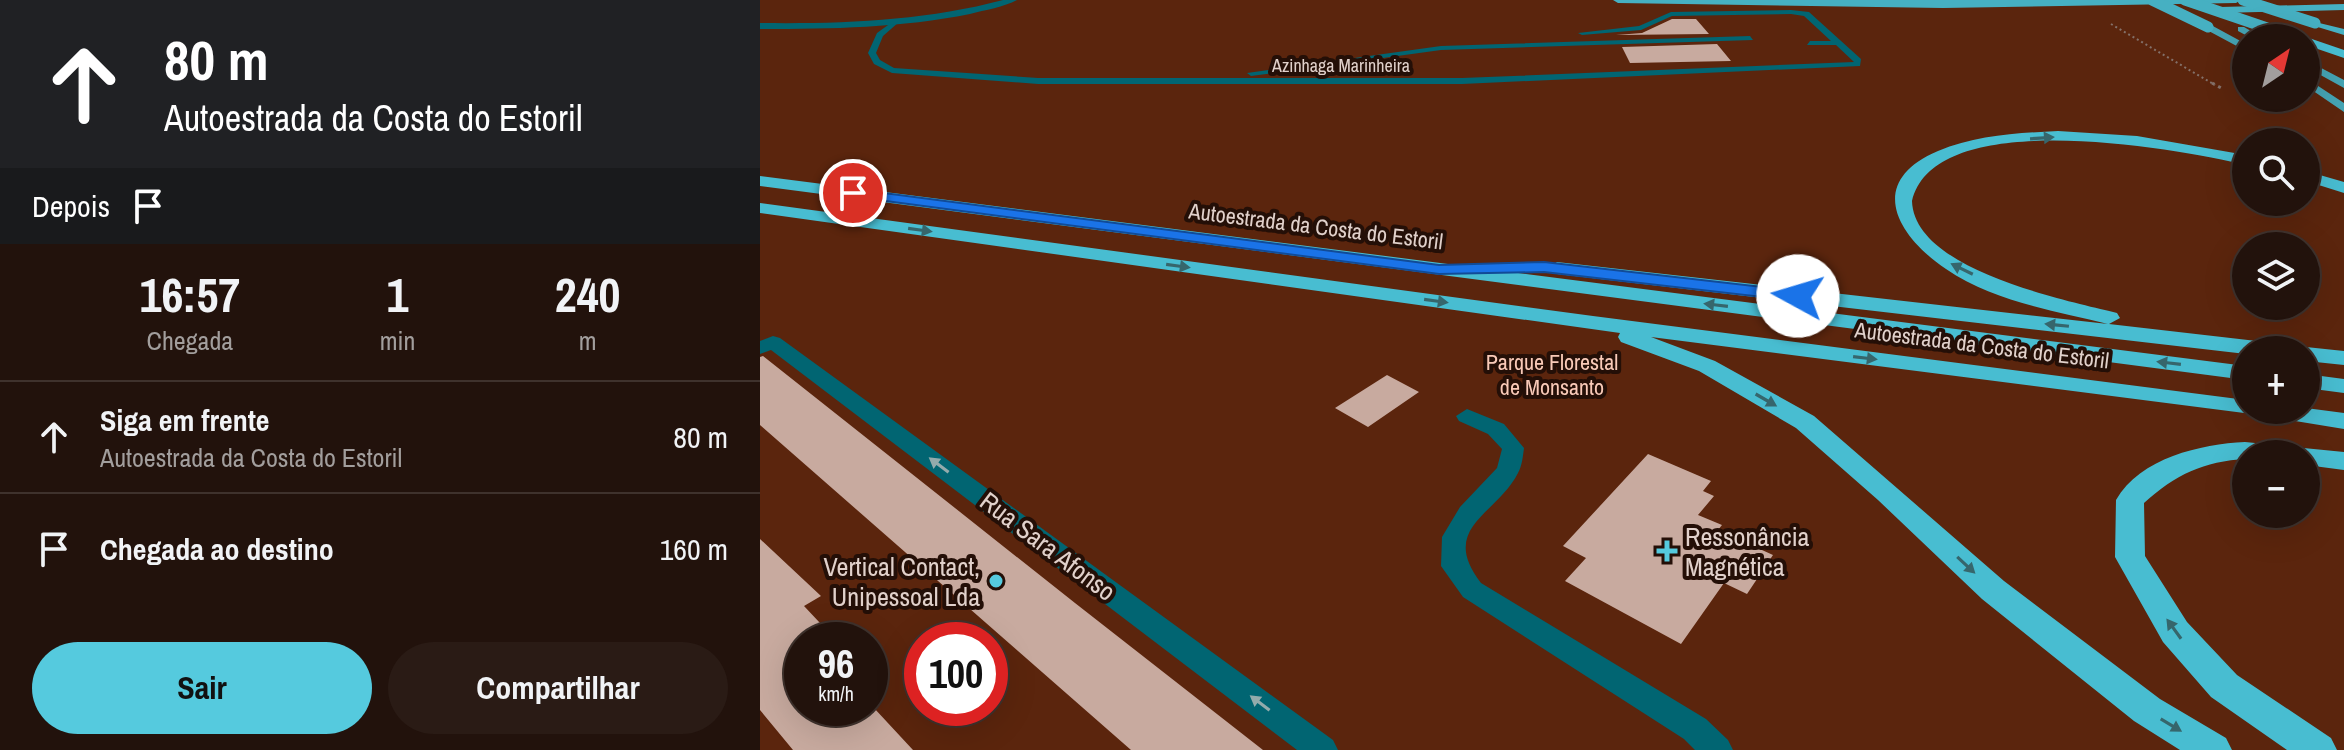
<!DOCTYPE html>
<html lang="pt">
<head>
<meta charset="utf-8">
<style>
	body { margin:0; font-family:"Archivo Narrow",sans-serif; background:#2a1b15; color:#f1f3f6; height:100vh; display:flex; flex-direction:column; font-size:30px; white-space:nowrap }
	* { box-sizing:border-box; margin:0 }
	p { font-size:26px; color:#a29e9d }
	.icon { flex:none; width:44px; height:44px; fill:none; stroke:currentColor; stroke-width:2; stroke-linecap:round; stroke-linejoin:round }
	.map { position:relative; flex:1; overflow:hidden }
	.drawer { display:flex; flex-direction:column; background:#22120c; width:760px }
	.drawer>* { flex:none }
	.hud { background:#202124; color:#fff; overflow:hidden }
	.needle { width:52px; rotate:35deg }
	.controls { position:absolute; left:1472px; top:24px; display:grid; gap:16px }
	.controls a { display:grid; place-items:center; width:88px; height:88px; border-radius:50%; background:#22120c; box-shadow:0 8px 32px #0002,0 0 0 2px #3f322d; font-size:40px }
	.speed { position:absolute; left:24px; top:622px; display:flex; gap:16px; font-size:40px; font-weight:700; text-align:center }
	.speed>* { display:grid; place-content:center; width:104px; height:104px; border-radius:50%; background:#22120c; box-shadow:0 8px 32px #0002,0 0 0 2px #3f322d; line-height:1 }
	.speed small { font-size:20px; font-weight:400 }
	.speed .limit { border:12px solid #d22; background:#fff; color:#111 }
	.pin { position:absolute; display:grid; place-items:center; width:68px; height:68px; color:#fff; margin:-34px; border:4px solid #fff; border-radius:50%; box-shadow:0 2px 8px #0007 }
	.me { position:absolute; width:88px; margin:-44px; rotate:276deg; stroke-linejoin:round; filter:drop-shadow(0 0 6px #0008) }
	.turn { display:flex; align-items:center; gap:28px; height:168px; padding:0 32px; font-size:36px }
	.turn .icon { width:104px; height:104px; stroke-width:2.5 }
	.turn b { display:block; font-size:56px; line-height:68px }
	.then { display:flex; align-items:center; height:76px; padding:0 32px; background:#0003; gap:16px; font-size:30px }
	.eta { display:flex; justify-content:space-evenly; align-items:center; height:136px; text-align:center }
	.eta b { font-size:48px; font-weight:700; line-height:56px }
	.primary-button { display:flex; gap:16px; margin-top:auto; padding:16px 32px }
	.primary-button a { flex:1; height:92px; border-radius:48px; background:#55cade; color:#111; font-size:32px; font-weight:700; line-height:92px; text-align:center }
	.primary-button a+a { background:#2a1b15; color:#f1f3f6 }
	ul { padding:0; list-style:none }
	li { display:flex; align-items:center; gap:24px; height:112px; padding:0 32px; border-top:2px solid #3f322d }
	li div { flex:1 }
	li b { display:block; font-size:30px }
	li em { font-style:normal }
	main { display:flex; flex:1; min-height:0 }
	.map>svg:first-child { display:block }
	.green { fill:#5b250d; fill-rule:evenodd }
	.building { fill:#c8aa9f }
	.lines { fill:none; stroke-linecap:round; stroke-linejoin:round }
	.path-far1 { stroke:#84716a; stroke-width:2; stroke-dasharray:2 3; stroke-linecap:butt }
	.path { stroke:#84716a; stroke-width:3; stroke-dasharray:3 4; stroke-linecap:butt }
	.service { fill:#016572; fill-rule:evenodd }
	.minor { fill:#016572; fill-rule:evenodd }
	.primary { fill:#45a3b3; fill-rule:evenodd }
	.trunk { fill:#46b0c2; fill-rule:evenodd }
	.motorway { fill:#48bdd1; fill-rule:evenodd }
	.trunk-bridge { stroke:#46b0c2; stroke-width:11 }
	.oneway { fill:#36666c }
	.oneway2 { fill:#93abac }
	.route { fill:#1a73e8; stroke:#114b97; stroke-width:2 }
	.poi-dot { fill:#55cade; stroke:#240f07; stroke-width:3 }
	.labels { text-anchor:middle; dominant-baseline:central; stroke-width:8; stroke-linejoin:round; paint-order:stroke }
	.far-street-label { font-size:18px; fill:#e1d1cb; stroke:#240f07 }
	.street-label { font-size:22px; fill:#e1d1cb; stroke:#240f07 }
	.park-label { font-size:22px; fill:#f9cab8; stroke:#240f07 }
	.near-poi-label { font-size:26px; fill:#e1d1cb; stroke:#240f07; text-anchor:start }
	.near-street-label { font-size:26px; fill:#e1d1cb; stroke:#240f07 }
</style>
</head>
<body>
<main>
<section class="drawer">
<div class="hud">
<div class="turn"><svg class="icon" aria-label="ahead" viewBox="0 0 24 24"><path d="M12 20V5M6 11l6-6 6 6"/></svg><div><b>80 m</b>Autoestrada da Costa do Estoril</div></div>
<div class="then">Depois<svg class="icon" aria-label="arrive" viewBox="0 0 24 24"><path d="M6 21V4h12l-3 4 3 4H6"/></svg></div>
</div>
<div class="eta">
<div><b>16:57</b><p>Chegada</p></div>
<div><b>1</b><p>min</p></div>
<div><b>240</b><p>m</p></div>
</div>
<ul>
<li><svg class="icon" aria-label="ahead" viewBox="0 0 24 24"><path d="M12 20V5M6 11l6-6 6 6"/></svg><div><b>Siga em frente</b><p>Autoestrada da Costa do Estoril</p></div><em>80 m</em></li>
<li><svg class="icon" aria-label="arrive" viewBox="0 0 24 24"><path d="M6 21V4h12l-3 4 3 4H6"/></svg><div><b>Chegada ao destino</b></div><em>160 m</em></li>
</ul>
<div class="primary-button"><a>Sair</a><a>Compartilhar</a></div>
</section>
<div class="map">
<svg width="1584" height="750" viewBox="0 0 1584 750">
	<rect width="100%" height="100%" fill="#2e1810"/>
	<!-- green -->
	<path class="green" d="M0 0H1584V750H0ZM1486 38H1546V98H1486ZM1486 142H1546V202H1486ZM1486 246H1546V306H1486ZM1486 350H1546V410H1486ZM1486 454H1546V514H1486ZM42 640H110V708H42ZM162 640H230V708H162Z"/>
	<!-- building -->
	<path class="building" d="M912 19H936L949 34 856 35 882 33Z
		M957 44 971 61 870 63 862 47Z
		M3 356 315 603 503 750H371L0 425V357Z
		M627 375 659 392 608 427 575 408Z
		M888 454 951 481 943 491 954 496 938 515 962 525 958 530 1013 555 987 594 964 583 921 644 805 581 826 558 803 546Z
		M0 539 61 596 44 606 76 640H42V708H114L153 750H33L0 710Z"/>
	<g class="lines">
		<!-- path-far1 -->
		<path class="path-far1" d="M1351 24 1455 85"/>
		<!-- path -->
		<path class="path" d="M1452 83 1463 89"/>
		<!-- service -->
		<path class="service" d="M1031 10 1049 12 1101 59 1100 66 702 84H278L132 73 114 64 108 53 117 33 135 20 139 22 123 36 116 53 120 60 134 68 278 78H702L1094 62 1076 45H1047L1050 41H1071L1044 16 1031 14 912 16 881 30 822 35 818 33 879 26 911 12Z
			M990 36 993 40 681 50 491 76 487 73 681 46Z"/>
		<!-- minor -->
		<path class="minor" d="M243 0H257C244 7 225 10 210 14 141 28 70 29 0 29V23C82 24 164 21 243 0Z
			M13 336 20 338 573 740 578 750H537L11 350 0 354V341Z
			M707 409 744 424 764 448C763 456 762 466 758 473 737 515 678 527 721 583L946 719 968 740 973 750H935L924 739 703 597 681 566 682 537 700 507 737 468 742 449 728 434 699 421 696 416Z"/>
		<!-- primary -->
		<path class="primary" d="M1445 25H1451L1486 44V51L1445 29Z
			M1478 27H1484L1503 38H1491L1478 31Z
			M1546 60 1584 80V88L1546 67Z
			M1546 78 1584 103V112L1546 86Z"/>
		<!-- trunk -->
		<path class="trunk" d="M853 0H1481L1476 3 1183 8 858 3Z
			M1584 4V10L1460 13 1455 10 1460 7Z
			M1551 21 1584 29V35L1551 25Z"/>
		<!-- motorway -->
		<path class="motorway" d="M1513 27 1541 36 1543 38C1530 38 1517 38 1507 30Z
			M1546 37 1584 50V58L1546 45Z
			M1298 131 1377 136 1486 155V165C1417 149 1175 104 1152 201 1154 270 1305 300 1357 313L1360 318 1349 324 1514 343 1522 345 1526 350H1486V354L797 274 787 268 797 262 1348 324C1294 311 1233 301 1186 269 1137 236 1105 182 1178 151 1216 135 1258 133 1298 131Z
			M1546 171 1584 182V193L1546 181Z
			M0 176 1486 366V380L0 186Z
			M0 203 833 316 1486 400V410L1546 408 1584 413V429L1492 414 891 337 955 361 1054 416 1244 581 1400 699 1466 738 1472 750H1420L1374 721 1222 599 1118 500 1036 428 939 371 861 342 858 337 860 333 0 213Z
			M1546 347 1584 351V365L1546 361V350H1537Z
			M1546 374 1584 379V393L1546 388Z
			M1485 442 1584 452V470L1546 465V454H1486V459C1444 461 1415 475 1384 503L1385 556 1427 622 1477 675 1571 738 1577 750H1527L1451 697 1403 642 1355 557 1356 500C1380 458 1441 444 1485 442Z"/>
		<!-- trunk-bridge -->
		<path class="trunk-bridge" d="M1392 0 1448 27
			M1425 0 1513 30
			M1483 0 1555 23"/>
	</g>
	<!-- one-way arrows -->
	<defs><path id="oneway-solid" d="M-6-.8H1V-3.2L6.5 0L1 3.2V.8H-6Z" transform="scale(2)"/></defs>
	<g class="oneway">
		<use href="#oneway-solid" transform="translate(1282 138) rotate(-4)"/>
		<use href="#oneway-solid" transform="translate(160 230) rotate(8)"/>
		<use href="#oneway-solid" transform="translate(418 266) rotate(8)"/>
		<use href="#oneway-solid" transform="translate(1202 269) rotate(-154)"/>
		<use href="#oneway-solid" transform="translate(676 301) rotate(8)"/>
		<use href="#oneway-solid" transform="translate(956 305) rotate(-173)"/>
		<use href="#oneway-solid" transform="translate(1297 325) rotate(-174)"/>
		<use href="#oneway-solid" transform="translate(1105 358) rotate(7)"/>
		<use href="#oneway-solid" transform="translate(1409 363) rotate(-173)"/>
		<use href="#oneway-solid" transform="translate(1006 400) rotate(30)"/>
		<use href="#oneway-solid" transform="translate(1206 565) rotate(43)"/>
		<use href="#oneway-solid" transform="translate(1414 629) rotate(-126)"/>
		<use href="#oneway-solid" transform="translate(1411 725) rotate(31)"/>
	</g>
	<g class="oneway2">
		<use href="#oneway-solid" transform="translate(179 465) rotate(-143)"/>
		<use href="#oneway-solid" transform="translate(500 703) rotate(-143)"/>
	</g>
	<!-- route -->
	<path class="route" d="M93 189 679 265 784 262 1038 291 1046 296 1038 301 784 272 679 274 88 196 86 193Z"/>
	<!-- markers -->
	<g class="poi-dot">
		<path d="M903 539h8v8h8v8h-8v8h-8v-8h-8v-8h8z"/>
		<circle cx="236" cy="581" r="8"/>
	</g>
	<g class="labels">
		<!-- far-street labels -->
		<g class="far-street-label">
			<text x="581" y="65">Azinhaga Marinheira</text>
		</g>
		<!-- street labels -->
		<g class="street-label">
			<text transform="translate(556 226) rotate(7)">Autoestrada da Costa do Estoril</text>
			<text transform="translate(1222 345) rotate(7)">Autoestrada da Costa do Estoril</text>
		</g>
		<!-- park labels -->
		<g class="park-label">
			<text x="792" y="362">Parque Florestal<tspan x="792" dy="25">de Monsanto</tspan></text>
		</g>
		<!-- near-poi labels -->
		<g class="near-poi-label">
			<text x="925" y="536">Ressonância<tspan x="925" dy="30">Magnética</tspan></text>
			<text x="220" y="566" text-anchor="end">Vertical Contact,<tspan x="220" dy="30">Unipessoal Lda</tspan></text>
		</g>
		<!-- near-street labels -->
		<g class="near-street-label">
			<text transform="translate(288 546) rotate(37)">Rua Sara Afonso</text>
		</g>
	</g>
</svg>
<div class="controls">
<a><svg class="needle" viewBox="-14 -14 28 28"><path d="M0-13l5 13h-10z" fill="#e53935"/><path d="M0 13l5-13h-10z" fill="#a29e9d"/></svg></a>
<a><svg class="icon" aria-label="search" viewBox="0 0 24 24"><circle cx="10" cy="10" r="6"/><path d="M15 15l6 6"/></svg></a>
<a><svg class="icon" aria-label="layers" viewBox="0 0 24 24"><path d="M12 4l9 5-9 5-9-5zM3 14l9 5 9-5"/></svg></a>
<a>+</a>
<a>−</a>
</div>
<div class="speed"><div>96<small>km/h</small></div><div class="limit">100</div></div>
<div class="pin" style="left:93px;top:193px;background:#d93025"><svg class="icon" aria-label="arrive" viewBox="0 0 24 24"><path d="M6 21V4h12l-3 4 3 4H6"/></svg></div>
<svg class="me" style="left:1038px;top:296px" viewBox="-20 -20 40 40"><circle r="19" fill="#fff"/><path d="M0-13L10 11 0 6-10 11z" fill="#1a73e8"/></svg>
</div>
</main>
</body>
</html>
